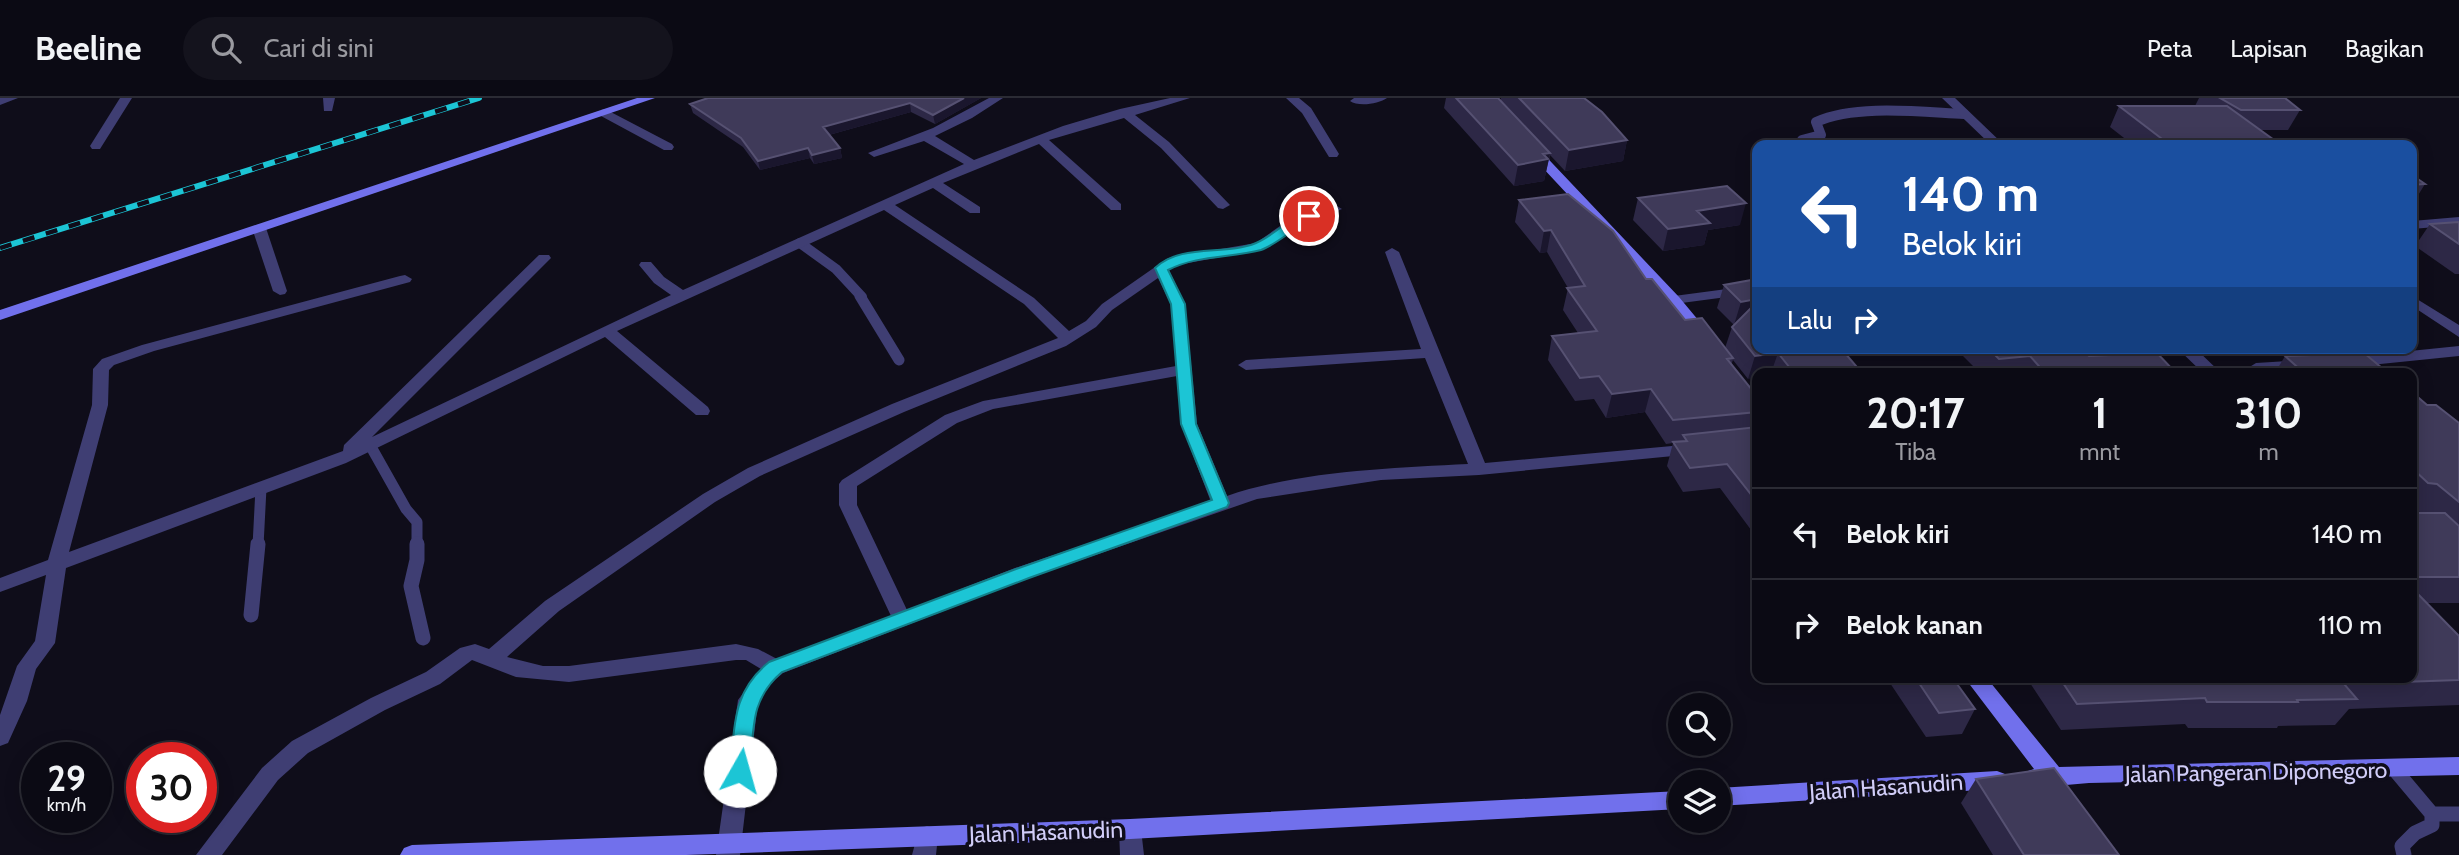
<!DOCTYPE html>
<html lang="id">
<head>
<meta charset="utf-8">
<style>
	body { margin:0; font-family:Cabin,sans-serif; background:#14131d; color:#f1f3f6; height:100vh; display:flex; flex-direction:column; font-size:26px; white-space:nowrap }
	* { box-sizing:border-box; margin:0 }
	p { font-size:23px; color:#9a9aa0 }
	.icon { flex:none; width:38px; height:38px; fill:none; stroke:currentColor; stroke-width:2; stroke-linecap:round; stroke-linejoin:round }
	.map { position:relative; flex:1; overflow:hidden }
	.details { position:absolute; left:1752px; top:270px; width:665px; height:315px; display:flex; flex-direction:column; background:#0b0a14; border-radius:14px; box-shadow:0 4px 18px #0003,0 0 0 2px #2b2b34 }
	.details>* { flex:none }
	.hud { position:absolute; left:1752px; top:42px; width:665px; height:214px; border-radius:14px; box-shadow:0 4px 18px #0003,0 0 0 2px #2b2b34; background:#1a4fa0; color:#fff; overflow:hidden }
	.tools { position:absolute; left:1668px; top:595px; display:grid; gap:14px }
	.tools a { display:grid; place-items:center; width:63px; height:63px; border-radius:50%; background:#0b0a14; box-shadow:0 4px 18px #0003,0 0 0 2px #2b2b34; font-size:35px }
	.speed { position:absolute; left:21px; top:644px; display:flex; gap:14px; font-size:35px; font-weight:700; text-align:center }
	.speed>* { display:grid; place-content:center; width:91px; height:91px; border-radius:50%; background:#0b0a14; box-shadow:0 4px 18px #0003,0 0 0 2px #2b2b34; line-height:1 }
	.speed small { font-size:18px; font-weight:400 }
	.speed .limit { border:10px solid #d22; background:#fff; color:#111 }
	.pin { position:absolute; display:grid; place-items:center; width:60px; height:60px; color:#fff; margin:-30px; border:4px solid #fff; border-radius:50%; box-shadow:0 2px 7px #0007 }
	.me { position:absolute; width:77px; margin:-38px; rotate:7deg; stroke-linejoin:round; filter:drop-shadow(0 0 5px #0008) }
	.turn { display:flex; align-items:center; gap:24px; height:147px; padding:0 35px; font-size:32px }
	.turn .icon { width:91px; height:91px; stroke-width:2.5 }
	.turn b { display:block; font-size:49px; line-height:60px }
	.then { display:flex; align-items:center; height:66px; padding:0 35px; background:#0003; gap:14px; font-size:26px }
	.eta { display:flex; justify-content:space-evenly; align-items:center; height:119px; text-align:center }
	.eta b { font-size:42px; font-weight:700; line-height:49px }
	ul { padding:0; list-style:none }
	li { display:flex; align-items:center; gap:21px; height:91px; padding:0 35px; border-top:2px solid #2b2b34 }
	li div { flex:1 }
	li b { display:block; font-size:26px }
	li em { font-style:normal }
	header { display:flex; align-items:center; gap:42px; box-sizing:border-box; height:98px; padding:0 35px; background:#0b0a14; border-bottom:2px solid #2b2b34 }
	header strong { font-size:33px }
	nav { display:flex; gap:38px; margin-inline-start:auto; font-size:24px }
	.search { width:490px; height:63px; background:#14131d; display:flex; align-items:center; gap:18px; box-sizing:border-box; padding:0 24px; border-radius:38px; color:#9a9aa0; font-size:26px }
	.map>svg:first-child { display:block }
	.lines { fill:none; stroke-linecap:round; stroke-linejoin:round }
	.service-far2 { stroke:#3f3e73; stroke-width:10 }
	.service-far1 { stroke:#3f3e73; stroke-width:11 }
	.service { stroke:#3f3e73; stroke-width:15 }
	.minor { fill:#3f3e73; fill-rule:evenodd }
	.secondary { fill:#7170ec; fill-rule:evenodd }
	.rail-casing { stroke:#1cc5d5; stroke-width:6 }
	.rail { stroke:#0f0d1a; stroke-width:4.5; stroke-dasharray:12; stroke-linecap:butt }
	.wall { fill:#2d2846 }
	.shaded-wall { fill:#1a162d }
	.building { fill:#3f3a59; stroke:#565172; stroke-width:2 }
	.route { fill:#1cc5d5; stroke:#12808a; stroke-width:2 }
	.labels { text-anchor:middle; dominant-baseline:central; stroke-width:7; stroke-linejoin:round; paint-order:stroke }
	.near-street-label { font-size:23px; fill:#d1cdf8; stroke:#0f0d1a }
</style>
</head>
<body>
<header>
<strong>Beeline</strong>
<div class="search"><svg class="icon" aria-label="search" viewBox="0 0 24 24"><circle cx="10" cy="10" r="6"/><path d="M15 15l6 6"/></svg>Cari di sini</div>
<nav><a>Peta</a><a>Lapisan</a><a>Bagikan</a></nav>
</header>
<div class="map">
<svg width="2459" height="757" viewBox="0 0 2459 757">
	<rect width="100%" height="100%" fill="#0f0d1a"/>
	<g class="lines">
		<!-- service-far2 -->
		<path class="service-far2" d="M1799 47 1802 42 1821 37 1816 24C1856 6 1921 14 1964 16
			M800 145 836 171 862 199"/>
		<!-- service-far1 -->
		<path class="service-far1" d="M860 198 899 262
			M370 347 406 411 417 424V448
			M258 448 261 390"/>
		<!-- service -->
		<path class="service" d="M417 446V462L411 488 423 540
			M251 517 258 446
			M2395 672 2432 716V727L2415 735 2402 748 2404 757
			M2432 716H2459"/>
		<!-- minor -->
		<path class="minor" d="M0 0H18L0 7Z
			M120 0H132L100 51H92L90 48Z
			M323 0H335L332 13H324Z
			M989 0H1003L972 20 935 38 974 62 1063 28 1120 11 1170 0H1190L1135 17 1169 44 1230 107 1223 111 1218 110 1161 50 1124 20 1049 42 1121 106V112H1111L1039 46 943 85 980 109V115H970L933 90 895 107 1034 200 1069 233 1086 223 1102 206 1168 160 1256 145 1287 123 1335 107 1342 111 1297 129 1265 151 1177 167 1169 172 1185 206 1197 326 1227 398C1300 373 1391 370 1468 366L1425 260 1246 272 1238 267 1246 262 1421 251 1385 154 1392 150 1399 154 1485 365 1694 346 1703 351 1694 356 1479 377 1381 382 1257 401 1029 480 783 575 770 586 758 603 740 757H716L738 602 761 571 746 562H736L569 584 516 579 472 562 440 586 385 612 308 655 278 682 222 757H196L262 670 292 643 371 600 426 574 460 550 475 546 489 551 545 503 703 396 748 370 892 306 1058 240 1024 206 884 112 617 233 708 309 710 313 708 317H696L605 239 346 365 66 470 55 545 36 571 27 603 8 645 0 648V617L17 568 35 543 46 477 0 494V480L48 462 92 307 93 271 102 261 142 247 400 178 405 177 412 181 410 184 154 253 114 267 109 272 108 307 69 454 343 353 344 347 539 157H549L551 160 372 339 671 197 654 185 639 167 641 164H651L664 179 683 192 964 66 924 43 874 59 868 55 933 30ZM1158 180 1171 206 1176 268 983 303 945 317 842 382 839 386V407L891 518 777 561 758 551 736 546 569 568H543L507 559 559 513 715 404 760 378 904 314 1066 248 1096 229 1112 212ZM1177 278 1181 326 1211 404 1015 470 907 512 857 407V388L957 325 993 311Z
			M1286 0H1299L1311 10 1339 56 1337 59H1329L1302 15Z
			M1354 0H1387C1379 6 1358 9 1350 3Z
			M1942 0H1955L2004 47H1991Z
			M605 11 672 46 674 49 672 52H664L601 18V12Z
			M2459 119V127L2412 131V123Z
			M259 126 266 130 287 193 285 196 280 197 273 193 252 130Z
			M1757 187V195L1674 206 1667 202 1674 198Z
			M2412 198 2459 227V239L2412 208Z
			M2459 248V258L2351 269 2343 264 2351 259Z
			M2177 250H2195L2221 275H2203Z
			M2302 262 2310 267 2308 270 2256 275 2248 270 2256 265Z
			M1130 721 1138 724 1141 731 1144 757H1120L1119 731 1122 724Z
			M927 728 935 731 938 738 936 757H912L919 731Z"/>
		<!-- secondary -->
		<path class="secondary" d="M637 0H655L0 222V212Z
			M1531 46 1535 47 1679 199 1709 235 1712 238 1709 241H1699L1669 205 1527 53 1525 50Z
			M1964 579H1986L2059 669 2459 659V677L2089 685 2066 687 2057 692C2047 689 2038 689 2028 685L2025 679 2028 673 2034 671Z
			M1997 673 2005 676 2008 682 2005 688 1997 691 1718 708V690Z
			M1680 693V711L1130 741 686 757H400L404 750 412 747 1130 721Z"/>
		<defs>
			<path id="rail" d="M0 150 479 0"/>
		</defs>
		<!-- rail casing -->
		<use href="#rail" class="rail-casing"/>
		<!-- rail -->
		<use href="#rail" class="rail"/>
	</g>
	<!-- wall -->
	<path class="wall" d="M981 0 935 26 911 14 829 37 840 50 842 60 814 66 810 60 760 72 743 49 693 15 690 6Z
		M1446 0H1498L1501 3V0H1584L1627 42 1623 63 1565 73 1550 57 1544 83 1514 88 1444 10Z
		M2199 0H2285L2300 12 2288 32H2260L2281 47H2133L2110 29 2119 8H2195Z
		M2412 77 2425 86 2412 107Z
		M1638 100 1740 127 1708 132 1704 147 1663 153 1633 122Z
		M1519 102 1646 181 1685 222 1725 250 1732 229 1734 227 1717 210 1724 187 1757 181V250L1818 257 1862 275H1757L1748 281 1733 262 1731 267 1757 298V440L1720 390 1683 394 1667 368 1673 345 1666 346 1645 314 1606 320 1594 301 1575 303 1548 262 1552 238 1578 235 1563 212 1568 190 1547 154 1540 155 1515 124Z
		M2459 124V176H2455L2415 148 2430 126Z
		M1955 250H2080L2089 258 2176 275H1980Z
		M2285 258 2388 275H2275Z
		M2412 294 2427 307 2459 325V505H2426L2459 538V607L2349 611 2335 627 2278 628 2277 630H2188L2185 626 2061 632 2026 579H2412V415H2421L2417 412 2412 411Z
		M1886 579H1952L1975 611 1962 636 1926 639Z
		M1976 681 2119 757H1993L1961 705Z"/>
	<!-- shaded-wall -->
	<path class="shaded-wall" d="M964 0H981L935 26 933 17Z
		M910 5 911 14 825 38 823 29Z
		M1627 42 1623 63 1565 73 1569 52Z
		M808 50 810 60 760 72 758 63Z
		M840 50 842 60 814 66 812 57Z
		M1550 55 1544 83 1514 88 1518 67 1543 56Z
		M1746 105 1740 127 1708 132 1704 147 1663 153 1668 131 1697 113Z
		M1551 132 1547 154 1540 155 1544 133Z
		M1757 201V209L1734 227 1741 204Z
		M1778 255 1771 275H1757V280L1748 281 1755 258Z
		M1651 291 1645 314 1606 320 1612 296Z"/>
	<!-- building -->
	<path class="building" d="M708 0H964L933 17 910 5 823 29 840 50 812 57 808 50 758 63 741 40 690 6Z
		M1456 0H1498L1550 55 1543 56 1548 61 1518 67Z
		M1519 0H1584L1602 14 1627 42 1569 52Z
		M2220 0H2285L2300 12H2241Z
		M2119 8H2227L2281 47H2170Z
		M2412 77 2425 86 2412 87Z
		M1727 88 1746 105 1697 113 1710 125 1668 131 1638 100Z
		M1568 96 1613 133 1646 181H1652L1685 222 1702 220 1733 260 1727 261 1757 298V314L1673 322 1651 291 1612 296 1599 278 1580 280 1552 238 1597 233 1567 190 1585 188 1551 132 1544 133 1519 102Z
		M2459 124V146L2430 126Z
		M1757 181V201L1741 204 1724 187Z
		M1757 204V250H1811L1818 257 1845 255 1862 275H1794L1778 255 1755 258 1732 229Z
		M1988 250H2080L2089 258 2157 255 2176 275H2045L2030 258 1999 261Z
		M2364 255 2388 275H2304L2285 258Z
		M2412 294 2427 307H2436L2459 325V404L2437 386 2428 385 2412 370Z
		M1757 329V404L1727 366 1690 370 1673 344 1687 343 1683 337Z
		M2412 415H2445L2459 428V479H2412Z
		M2412 490 2459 538V582L2344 586 2357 601 2297 602 2298 604H2207L2205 600 2077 606 2059 579H2412Z
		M1915 579H1952L1975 611 1939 615Z
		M2054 670 2119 757H2024L1976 681Z"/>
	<!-- route -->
	<path class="route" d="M1309 114 1315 118 1314 121C1296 128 1276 147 1261 152 1230 160 1197 157 1168 172L1185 206 1196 326 1229 405 1227 409 1029 480 782 574C749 602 754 633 750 673L747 679 740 681 733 679 730 673C735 629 731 595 769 564L1016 471 1212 402 1181 326 1171 206 1155 170C1181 145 1225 158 1256 145 1275 137 1288 120 1309 114Z"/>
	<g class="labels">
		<!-- near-street labels -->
		<g class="near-street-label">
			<text transform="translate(2256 674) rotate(-1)">Jalan Pangeran Diponegoro</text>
			<text transform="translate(1886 689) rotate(-4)">Jalan Hasanudin</text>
			<text transform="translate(1046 734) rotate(-2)">Jalan Hasanudin</text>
		</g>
	</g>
</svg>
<div class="tools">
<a><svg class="icon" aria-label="search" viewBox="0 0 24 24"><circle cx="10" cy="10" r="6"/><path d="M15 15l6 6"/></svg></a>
<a><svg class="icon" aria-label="layers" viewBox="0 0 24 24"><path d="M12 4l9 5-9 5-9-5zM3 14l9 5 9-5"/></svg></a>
</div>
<div class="speed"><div>29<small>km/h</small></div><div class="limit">30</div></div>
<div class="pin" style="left:1309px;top:118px;background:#d93025"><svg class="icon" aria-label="arrive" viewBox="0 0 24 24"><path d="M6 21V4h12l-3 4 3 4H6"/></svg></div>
<svg class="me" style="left:740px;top:673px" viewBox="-20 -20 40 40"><circle r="19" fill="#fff"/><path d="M0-13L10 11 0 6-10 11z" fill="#1cc5d5"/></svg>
<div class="hud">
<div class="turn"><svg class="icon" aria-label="left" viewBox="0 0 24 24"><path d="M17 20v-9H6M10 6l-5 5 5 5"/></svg><div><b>140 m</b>Belok kiri</div></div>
<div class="then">Lalu<svg class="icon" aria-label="right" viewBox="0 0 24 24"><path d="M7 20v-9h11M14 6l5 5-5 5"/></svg></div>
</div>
<section class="details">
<div class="eta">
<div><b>20:17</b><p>Tiba</p></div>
<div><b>1</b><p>mnt</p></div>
<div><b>310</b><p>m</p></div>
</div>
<ul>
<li><svg class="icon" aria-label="left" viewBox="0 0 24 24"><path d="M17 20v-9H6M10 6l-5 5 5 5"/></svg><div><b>Belok kiri</b></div><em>140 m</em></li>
<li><svg class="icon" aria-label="right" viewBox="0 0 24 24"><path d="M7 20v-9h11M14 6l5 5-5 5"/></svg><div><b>Belok kanan</b></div><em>110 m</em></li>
</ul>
</section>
</div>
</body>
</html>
